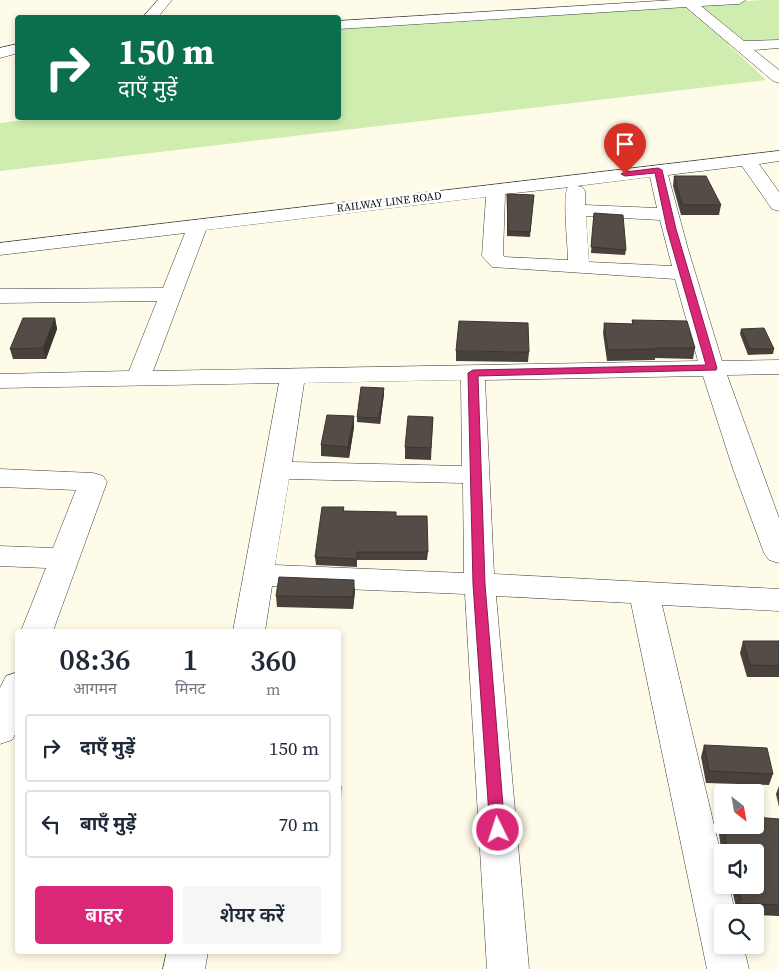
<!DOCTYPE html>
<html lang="hi">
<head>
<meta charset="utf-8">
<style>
	body { margin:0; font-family:"Source Serif 4","Noto Sans Devanagari",serif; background:#f6f6f7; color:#1f2937; height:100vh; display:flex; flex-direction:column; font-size:19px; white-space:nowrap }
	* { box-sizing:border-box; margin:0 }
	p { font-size:16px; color:#747a83 }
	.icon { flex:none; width:28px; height:28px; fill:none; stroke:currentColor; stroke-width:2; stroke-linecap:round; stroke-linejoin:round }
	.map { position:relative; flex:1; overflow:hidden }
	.side { position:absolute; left:15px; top:629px; width:326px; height:325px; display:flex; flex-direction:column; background:#fff; border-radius:5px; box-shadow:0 2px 8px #0003 }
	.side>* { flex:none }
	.guide { position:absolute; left:15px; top:15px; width:326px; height:105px; border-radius:5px; box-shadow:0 2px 8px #0003; background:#0b6e4f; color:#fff; overflow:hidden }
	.needle { width:32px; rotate:149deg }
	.controls { position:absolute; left:714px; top:784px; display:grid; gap:10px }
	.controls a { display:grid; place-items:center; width:50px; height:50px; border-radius:5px; background:#fff; box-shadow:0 2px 8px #0003; font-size:25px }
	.pin { position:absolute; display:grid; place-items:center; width:42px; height:42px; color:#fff; margin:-51px -21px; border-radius:50% 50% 50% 0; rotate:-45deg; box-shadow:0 0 5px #0007 }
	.pin .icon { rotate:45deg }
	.me { position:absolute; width:55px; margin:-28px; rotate:356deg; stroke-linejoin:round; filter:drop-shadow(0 0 4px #0008) }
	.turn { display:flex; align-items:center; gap:18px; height:105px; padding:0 20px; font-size:22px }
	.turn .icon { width:65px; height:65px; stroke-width:2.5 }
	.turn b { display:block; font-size:35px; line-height:42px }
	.eta { display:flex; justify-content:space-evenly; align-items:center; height:85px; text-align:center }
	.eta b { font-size:30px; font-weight:600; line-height:35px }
	.cta { display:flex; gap:10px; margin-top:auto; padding:10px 20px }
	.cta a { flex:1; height:58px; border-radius:5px; background:#db2777; color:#fff; font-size:20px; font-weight:600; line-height:58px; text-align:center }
	.cta a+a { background:#f6f6f7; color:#1f2937 }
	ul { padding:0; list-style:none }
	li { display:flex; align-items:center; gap:15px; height:68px; margin:0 10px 8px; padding:0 10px; border:2px solid #e0e1e3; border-radius:5px }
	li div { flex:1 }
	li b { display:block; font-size:19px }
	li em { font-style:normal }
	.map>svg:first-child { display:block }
	.green { fill:#ceedaf }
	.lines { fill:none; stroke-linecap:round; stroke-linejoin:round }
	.minor-casing { stroke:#3e3e3e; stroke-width:1 }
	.minor { fill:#fff; fill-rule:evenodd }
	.wall { fill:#48413c }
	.shaded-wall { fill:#3b3531 }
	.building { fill:#544c46; stroke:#3b3531 }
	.route { fill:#db2777; stroke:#8e194d }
	.labels { text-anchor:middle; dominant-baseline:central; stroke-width:5; stroke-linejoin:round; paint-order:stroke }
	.far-street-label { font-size:11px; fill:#0b0b0b; stroke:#fff }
</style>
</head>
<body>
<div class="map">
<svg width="779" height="969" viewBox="0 0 779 969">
	<rect width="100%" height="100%" fill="#fffbe9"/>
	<!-- green -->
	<path class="green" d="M763 0H779V41L728 44 766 80 0 171V123L44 118H339V29Z"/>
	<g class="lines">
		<defs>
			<path id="minor" d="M158 0H172L157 18H142Z
				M674 0H746L739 4 701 6 744 41 779 40V48L754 50 779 70V83L773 81 686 7 339 29V21Z
				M18 44V53L0 58V48Z
				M779 151V161L759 164 779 192V211L772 209 742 166 668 175 688 249 722 361 779 360V374L727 375 779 518V563L769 560 764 553 733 469 703 376 485 380 494 574 779 589V611L662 605 722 859V885H729L735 912H722V945H743L749 969H707L631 603 496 596 529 969H487L465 594 272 586 265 631H233L279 383 0 388V374L129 371 157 301 0 303V289L163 288 185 233 0 255V243ZM650 177 657 208 585 205V191L582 187 577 186ZM568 187C562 195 568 246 568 260L505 257 503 255 505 194 570 187ZM486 197 482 256 492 267 675 279 698 361 153 371 206 230ZM586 216 660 220 672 266 589 262ZM461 380 462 466 292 462 304 383ZM289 479 463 483 464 573 275 565Z
				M0 469 93 473 103 476 107 482 53 631H21L46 568 0 566V546L53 548 76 490 0 487Z
				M18 672V729L12 740 0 744V688L6 676Z
				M167 951H208L205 969H163Z"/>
		</defs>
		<!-- minor casing -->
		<use href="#minor" class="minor-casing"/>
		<!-- minor -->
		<use href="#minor" class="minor"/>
	</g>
	<!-- wall -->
	<path class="wall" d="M674 176 721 205 719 215H681L673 186Z
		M507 194 534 195 530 237 507 236Z
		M594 213 626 250 625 255 591 253Z
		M55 318 57 329 46 359H13L10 349Z
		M632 320 695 348 693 359 655 358V360L607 361 603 333 604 323 632 324Z
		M741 329 774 349 773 354 748 355 740 334Z
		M456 351 529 352 528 362 456 361Z
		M384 388V394L380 424 357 422V417Z
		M433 417 431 460 405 459V447Z
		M354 427 349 458 321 456V445Z
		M344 507V511L396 516 428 552 427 560H357V567L316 565 315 557Z
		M355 591 353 609 277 607 276 596Z
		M743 641H779V677H747L740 653Z
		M704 745 773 774 769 785 706 783 701 757Z
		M779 786V807L776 794Z
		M721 815H722V825H755L779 819V916L755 915V912H734L736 907 731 885H755V852H722V856L718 827Z"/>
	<!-- shaded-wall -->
	<path class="shaded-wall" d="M55 318 57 329 46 359 43 348Z
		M384 388V394L380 424 379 418Z
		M354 416V427L349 458 348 447Z
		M354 580 355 591 353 609V597Z
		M341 786V797L339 842V830Z"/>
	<!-- building -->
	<path class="building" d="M674 176H706L721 205H682Z
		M507 194 534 195 530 232 508 231Z
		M594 213 623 215 626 250 591 247Z
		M23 318H55L43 348 10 349Z
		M632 320 687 321 695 348H656L657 349 608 350 604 323 633 324Z
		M459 321 528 323 529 352 456 351Z
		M764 328 774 349H750L741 329Z
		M361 387 384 388 379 418 357 417Z
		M327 415 354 416 348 447 321 445Z
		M408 416 433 417 431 448 405 447Z
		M322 507H344L343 511 396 512V516H427L428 552H357V559L315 557Z
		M279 577 354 580 353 597 276 596Z
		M743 641H779V666L750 665Z
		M704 745 767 748 773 774 709 771Z
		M339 786H341L339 830Z
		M755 817 779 819V905L737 903 741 900 738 885H755V852H728L723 825H755Z"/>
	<!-- route -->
	<path class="route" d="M658 168 662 170 676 229 717 368 716 370 478 376 485 584 505 830 503 835 498 837 492 835 490 830 473 584 468 373 473 370 706 365 667 229 655 173 625 176 621 174 625 172Z"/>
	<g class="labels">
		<!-- far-street labels -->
		<g class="far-street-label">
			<text transform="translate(389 202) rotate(-7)">RAILWAY LINE ROAD</text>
		</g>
	</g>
</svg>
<div class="controls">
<a><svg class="needle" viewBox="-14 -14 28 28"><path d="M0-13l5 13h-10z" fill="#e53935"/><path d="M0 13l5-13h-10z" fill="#747a83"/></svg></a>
<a><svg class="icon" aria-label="sound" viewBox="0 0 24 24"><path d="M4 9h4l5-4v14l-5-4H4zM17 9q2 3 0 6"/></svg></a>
<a><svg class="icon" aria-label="search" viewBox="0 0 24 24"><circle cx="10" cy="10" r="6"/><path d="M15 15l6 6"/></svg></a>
</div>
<div class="pin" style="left:625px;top:174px;background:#d93025"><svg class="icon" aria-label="arrive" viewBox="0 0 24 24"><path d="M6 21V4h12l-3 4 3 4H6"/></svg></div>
<svg class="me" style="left:498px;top:830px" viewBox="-20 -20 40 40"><circle r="17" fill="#db2777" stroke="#fff" stroke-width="3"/><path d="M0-11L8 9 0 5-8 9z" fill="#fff"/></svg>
<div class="guide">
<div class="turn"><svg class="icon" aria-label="right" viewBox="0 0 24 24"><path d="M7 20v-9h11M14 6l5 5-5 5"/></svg><div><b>150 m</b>दाएँ मुड़ें</div></div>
</div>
<section class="side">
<div class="eta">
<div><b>08:36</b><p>आगमन</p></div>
<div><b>1</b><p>मिनट</p></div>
<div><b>360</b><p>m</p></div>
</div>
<ul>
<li><svg class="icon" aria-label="right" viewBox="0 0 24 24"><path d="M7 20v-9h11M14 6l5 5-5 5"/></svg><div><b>दाएँ मुड़ें</b></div><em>150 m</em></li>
<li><svg class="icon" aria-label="left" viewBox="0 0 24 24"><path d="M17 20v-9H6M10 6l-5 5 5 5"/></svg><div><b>बाएँ मुड़ें</b></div><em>70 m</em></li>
</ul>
<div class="cta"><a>बाहर</a><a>शेयर करें</a></div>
</section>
</div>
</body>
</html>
